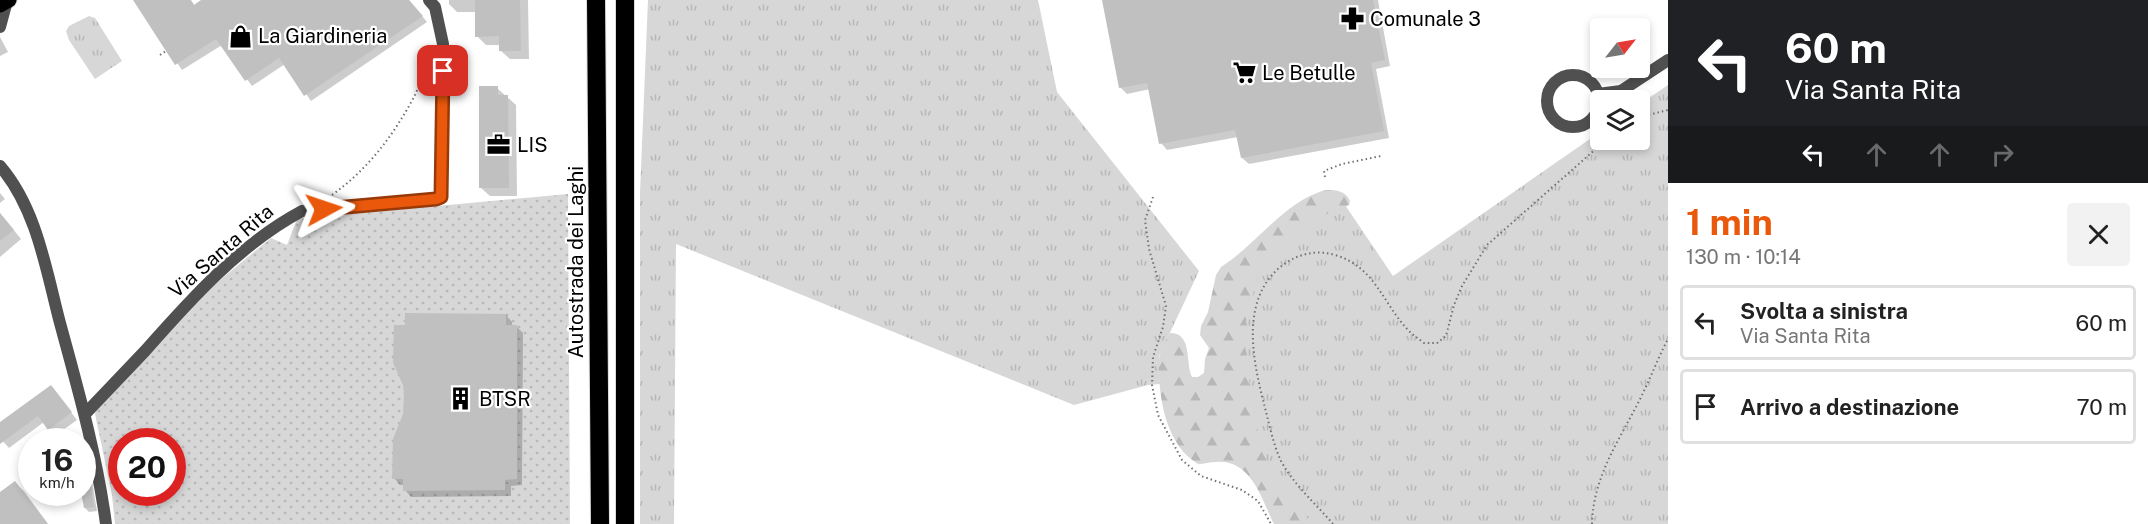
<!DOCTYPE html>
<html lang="it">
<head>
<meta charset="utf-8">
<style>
	body { margin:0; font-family:"Public Sans",sans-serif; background:#f2f2f2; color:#222; height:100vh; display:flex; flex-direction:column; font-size:22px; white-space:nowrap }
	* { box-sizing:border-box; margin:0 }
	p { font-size:20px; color:#767676 }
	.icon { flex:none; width:33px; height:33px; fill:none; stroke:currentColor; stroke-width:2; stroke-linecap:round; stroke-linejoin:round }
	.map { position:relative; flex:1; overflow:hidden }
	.side { display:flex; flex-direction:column; background:#fff; width:480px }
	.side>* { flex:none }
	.top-card { background:#202124; color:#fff; overflow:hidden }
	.needle { width:39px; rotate:59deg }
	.buttons { position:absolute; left:1590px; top:18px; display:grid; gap:12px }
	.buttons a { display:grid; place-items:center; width:60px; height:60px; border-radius:6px; background:#fff; box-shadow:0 3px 9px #0003; font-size:30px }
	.speed { position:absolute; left:18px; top:428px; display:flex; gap:12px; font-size:30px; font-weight:700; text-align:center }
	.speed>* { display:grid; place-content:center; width:78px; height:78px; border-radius:50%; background:#fff; box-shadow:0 3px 9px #0003; line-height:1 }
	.speed small { font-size:15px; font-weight:400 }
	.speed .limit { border:9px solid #d22; background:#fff; color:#111 }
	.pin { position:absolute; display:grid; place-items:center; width:51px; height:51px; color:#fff; margin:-26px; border-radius:12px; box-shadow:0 3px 9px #0006 }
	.me { position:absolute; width:66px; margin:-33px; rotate:85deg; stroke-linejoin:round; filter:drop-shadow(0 0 4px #0008) }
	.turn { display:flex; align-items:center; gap:21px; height:126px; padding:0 18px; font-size:27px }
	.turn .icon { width:78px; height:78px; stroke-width:2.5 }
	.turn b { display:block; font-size:42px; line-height:51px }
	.lanes { display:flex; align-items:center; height:57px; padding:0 18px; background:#0003; justify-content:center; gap:30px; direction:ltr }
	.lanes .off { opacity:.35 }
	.round { display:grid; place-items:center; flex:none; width:63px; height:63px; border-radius:6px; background:#f2f2f2 }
	.head { display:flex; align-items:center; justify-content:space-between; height:102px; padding:0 18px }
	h1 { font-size:36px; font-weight:700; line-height:45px; color:#ea580c }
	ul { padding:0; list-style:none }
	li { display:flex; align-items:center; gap:18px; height:75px; margin:0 12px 9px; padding:0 6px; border:3px solid #e0e0e0; border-radius:6px }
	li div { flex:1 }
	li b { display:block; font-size:22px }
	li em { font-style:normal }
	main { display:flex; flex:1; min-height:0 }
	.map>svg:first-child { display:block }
	.grass { fill:url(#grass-tufts) }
	.forest { fill:url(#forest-firs) }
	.garden { fill:url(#garden-dots); fill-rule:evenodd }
	.shadow { fill:#0003 }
	.building { fill:#c0c0c0 }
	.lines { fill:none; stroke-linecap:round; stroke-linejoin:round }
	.major-casing { stroke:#dbdbdb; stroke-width:17 }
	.highway-casing { stroke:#dbdbdb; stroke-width:20 }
	.path { stroke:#727272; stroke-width:2; stroke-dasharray:1.5 3; stroke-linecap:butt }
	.minor { stroke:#505050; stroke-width:12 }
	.major { stroke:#000; stroke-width:15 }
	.highway { stroke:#000; stroke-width:18 }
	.route-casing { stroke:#983908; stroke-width:15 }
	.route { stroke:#ea580c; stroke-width:10 }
	.labels { text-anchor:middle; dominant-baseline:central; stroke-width:4.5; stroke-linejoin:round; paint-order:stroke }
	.poi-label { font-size:20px; fill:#000; stroke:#fff; text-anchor:start }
	.street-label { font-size:20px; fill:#000; stroke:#fff }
</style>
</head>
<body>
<main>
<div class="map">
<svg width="1668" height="524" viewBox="0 0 1668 524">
	<defs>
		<pattern id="grass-tufts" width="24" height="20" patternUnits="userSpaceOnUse" patternTransform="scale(1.5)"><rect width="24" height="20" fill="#d7d7d7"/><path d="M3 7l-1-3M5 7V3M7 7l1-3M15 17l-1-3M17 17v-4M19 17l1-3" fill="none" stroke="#b7b7b7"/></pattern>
		<pattern id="forest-firs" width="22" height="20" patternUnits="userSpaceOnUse" patternTransform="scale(1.5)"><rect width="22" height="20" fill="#d7d7d7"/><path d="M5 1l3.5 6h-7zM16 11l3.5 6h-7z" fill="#b7b7b7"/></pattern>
		<pattern id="garden-dots" width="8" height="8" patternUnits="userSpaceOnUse" patternTransform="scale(1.5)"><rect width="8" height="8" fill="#d7d7d7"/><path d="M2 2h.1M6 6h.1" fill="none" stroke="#b7b7b7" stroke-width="1.8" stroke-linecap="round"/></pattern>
	</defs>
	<rect width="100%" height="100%" fill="#fff"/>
	<!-- grass -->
	<path class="grass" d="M648 0H1038L1057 92 1199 271 1159 356 1160 384 1148 385 1074 405 676 244 674 524H640V193Z
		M89 16 95 18 122 61 95 79 69 40 66 31 69 26Z
		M1668 85V524H1305L1273 485 1238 407 1246 291 1261 266 1296 220 1343 202 1393 276 1600 132V140H1640V104Z"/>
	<!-- forest -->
	<path class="forest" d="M1325 190C1336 190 1345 190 1350 201L1349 205 1300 225 1270 255 1257 279 1246 320 1245 344 1247 367 1257 427 1265 456 1273 476 1312 524H1274C1262 501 1252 459 1216 462 1210 462 1204 464 1198 464 1168 446 1160 405 1159 373 1159 367 1158 360 1160 354 1162 347 1166 340 1170 333 1193 333 1185 363 1192 377H1198L1204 373 1205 359 1209 348 1200 335 1201 326 1208 312 1216 275 1221 267C1257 244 1284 202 1325 190Z"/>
	<!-- garden -->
	<path class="garden" d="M568 194 570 524H115L112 495 95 414 96 411 214 285 271 238 287 245 297 219ZM122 441H172V492H122Z"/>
	<!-- shadow -->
	<path class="shadow" d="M134 0H191L195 6 204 0H409L427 22 311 101 285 64 252 86 222 45 182 70Z
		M449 0H528L529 59H510L501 51V45H486L477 36 476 12H457L449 4Z
		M1103 0H1378L1390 66 1376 69 1389 138 1249 164 1242 158 1238 137 1167 150 1161 143 1150 89 1127 94 1120 87Z
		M0 37 8 52 0 56Z
		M497 88 516 105 517 196H490L481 188Z
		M0 193 5 199 0 203Z
		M0 213 21 239 0 257Z
		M506 315 512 322V327H517L523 333 522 485 511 486V496L411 497 405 490V485H400L394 478Z
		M51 386 77 420 56 435 44 422 9 448 0 438V424Z
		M82 449 87 453 97 511 89 512 85 508 82 492Z
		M15 483 24 491 48 524H0V494Z"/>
	<!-- building -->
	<path class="building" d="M133 0H190L194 5 201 0H409L423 16 304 96 279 58 245 81 216 39 175 65Z
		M475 0H520L521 51H499V36L475 37Z
		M1102 0H1373L1385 60 1371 63 1384 131 1241 158 1235 130 1159 144 1147 83 1119 88Z
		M479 86H498V95H508L509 188H479Z
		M0 213 14 230 0 241Z
		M405 313 506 314V325H517V479L505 480V490L403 491V479H392L393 439 403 414 404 394 403 385 393 363 394 325H405Z
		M51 385 72 412 48 430 38 416 0 444V422Z
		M82 471H88L94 507 84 508 81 492Z
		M15 481 48 524H0V492Z"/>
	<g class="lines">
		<defs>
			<path id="major" d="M0 5 9 0"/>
			<path id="highway" d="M596 0 600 524
				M625 524V0"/>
		</defs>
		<!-- major casing -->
		<use href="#major" class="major-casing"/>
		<!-- highway casing -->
		<use href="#highway" class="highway-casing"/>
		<!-- path -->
		<path class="path" d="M160 55 166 51
			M1640 117 1668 110
			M1325 177 1324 171 1342 164 1381 156
			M332 195C368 169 393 136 414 97 420 85 424 71 430 58
			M1153 197 1145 220 1149 249 1166 306 1163 327 1153 357 1152 385 1158 415 1182 460 1201 476 1242 490 1258 501 1271 524
			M1333 524C1316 504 1294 485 1281 461 1273 444 1269 423 1264 404 1252 357 1239 294 1287 262 1302 253 1318 250 1335 255 1376 267 1383 305 1410 332 1414 336 1419 339 1424 343H1437L1446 336 1454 305 1462 286 1487 245 1606 140
			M1592 524C1593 478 1618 442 1638 403 1649 382 1657 360 1668 339"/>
		<!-- minor -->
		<path class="minor" d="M0 27 7 1
			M1547 101a26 26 0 1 1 52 0a26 26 0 1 1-52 0Z
			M1598 94 1621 91 1668 60
			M0 166C37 209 46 270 60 323 78 389 97 456 106 524
			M85 414C105 393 125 372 145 351 191 299 240 244 302 211L436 199 441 197 443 44 435 7 429 0"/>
		<!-- major -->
		<use href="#major" class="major"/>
		<!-- highway -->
		<use href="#highway" class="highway"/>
	</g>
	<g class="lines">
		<defs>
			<path id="route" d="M324 209 436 199 441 197 443 71"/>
		</defs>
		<!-- route casing -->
		<use href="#route" class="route-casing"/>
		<!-- route -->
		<use href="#route" class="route"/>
	</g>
	<!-- icons -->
	<defs>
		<symbol id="pharmacy-bare" viewBox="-9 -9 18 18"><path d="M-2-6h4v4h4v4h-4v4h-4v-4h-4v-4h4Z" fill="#000" stroke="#fff" stroke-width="2.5" paint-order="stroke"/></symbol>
		<symbol id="shop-bare" viewBox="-9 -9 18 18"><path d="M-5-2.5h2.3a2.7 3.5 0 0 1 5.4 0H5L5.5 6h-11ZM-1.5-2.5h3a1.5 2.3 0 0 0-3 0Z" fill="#000" stroke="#fff" stroke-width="2.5" paint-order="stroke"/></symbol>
		<symbol id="supermarket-bare" viewBox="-9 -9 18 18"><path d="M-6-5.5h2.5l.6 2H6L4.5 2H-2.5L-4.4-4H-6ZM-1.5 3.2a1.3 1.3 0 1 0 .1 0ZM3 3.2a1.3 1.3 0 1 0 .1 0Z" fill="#000" stroke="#fff" stroke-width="2.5" paint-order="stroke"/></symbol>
		<symbol id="office-bare" viewBox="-9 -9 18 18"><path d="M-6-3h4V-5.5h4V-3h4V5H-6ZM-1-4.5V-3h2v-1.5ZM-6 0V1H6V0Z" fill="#000" stroke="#fff" stroke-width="2.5" paint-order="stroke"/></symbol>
		<symbol id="building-bare" viewBox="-9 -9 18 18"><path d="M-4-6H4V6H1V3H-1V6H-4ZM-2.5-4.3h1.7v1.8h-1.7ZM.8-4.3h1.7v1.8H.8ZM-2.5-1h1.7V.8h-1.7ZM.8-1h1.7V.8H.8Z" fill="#000" stroke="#fff" stroke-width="2.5" paint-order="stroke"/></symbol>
	</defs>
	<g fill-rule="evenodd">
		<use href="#pharmacy-bare" x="1336" y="2" width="33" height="33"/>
		<use href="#shop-bare" x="224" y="20" width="33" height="33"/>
		<use href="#supermarket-bare" x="1228" y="56" width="33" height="33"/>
		<use href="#office-bare" x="482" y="128" width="33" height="33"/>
		<use href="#building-bare" x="444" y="382" width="33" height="33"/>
	</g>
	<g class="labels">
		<!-- poi labels -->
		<g class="poi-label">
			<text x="1370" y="19">Comunale 3</text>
			<text x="258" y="36">La Giardineria</text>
			<text x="1262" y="73">Le Betulle</text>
			<text x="517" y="145">LIS</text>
			<text x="479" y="399">BTSR</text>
		</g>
		<!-- street labels -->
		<g class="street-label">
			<text transform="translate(221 251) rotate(-41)">Via Santa Rita</text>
			<text transform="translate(576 262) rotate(-90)">Autostrada dei Laghi</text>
		</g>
	</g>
</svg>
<div class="buttons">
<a><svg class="needle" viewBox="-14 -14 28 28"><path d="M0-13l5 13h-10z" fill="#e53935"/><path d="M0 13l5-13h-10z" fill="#767676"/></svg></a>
<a><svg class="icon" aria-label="layers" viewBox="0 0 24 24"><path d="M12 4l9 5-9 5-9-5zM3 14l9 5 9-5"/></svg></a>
</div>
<div class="speed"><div>16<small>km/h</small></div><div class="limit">20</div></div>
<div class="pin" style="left:443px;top:71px;background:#d93025"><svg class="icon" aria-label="arrive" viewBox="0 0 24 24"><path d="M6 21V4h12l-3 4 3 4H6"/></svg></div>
<svg class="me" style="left:324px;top:209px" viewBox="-20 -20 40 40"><path d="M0-17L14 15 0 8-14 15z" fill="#ea580c" stroke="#fff" stroke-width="4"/></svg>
</div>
<section class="side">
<div class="top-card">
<div class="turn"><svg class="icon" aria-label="left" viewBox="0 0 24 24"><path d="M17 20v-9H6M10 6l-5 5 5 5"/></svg><div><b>60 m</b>Via Santa Rita</div></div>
<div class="lanes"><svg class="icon" aria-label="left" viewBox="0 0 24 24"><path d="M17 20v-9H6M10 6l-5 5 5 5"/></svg><svg class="icon off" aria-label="ahead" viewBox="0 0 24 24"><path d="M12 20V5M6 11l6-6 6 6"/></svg><svg class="icon off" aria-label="ahead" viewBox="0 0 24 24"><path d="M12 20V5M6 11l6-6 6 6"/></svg><svg class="icon off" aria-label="right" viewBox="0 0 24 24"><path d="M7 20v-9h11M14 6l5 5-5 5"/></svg></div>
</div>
<div class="head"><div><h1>1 min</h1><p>130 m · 10:14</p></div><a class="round"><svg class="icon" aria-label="close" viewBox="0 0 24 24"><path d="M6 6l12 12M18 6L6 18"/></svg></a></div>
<ul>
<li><svg class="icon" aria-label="left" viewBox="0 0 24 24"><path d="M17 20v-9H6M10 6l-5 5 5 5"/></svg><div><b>Svolta a sinistra</b><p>Via Santa Rita</p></div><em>60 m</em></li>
<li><svg class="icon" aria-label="arrive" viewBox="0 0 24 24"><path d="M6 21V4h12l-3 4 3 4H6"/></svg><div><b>Arrivo a destinazione</b></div><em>70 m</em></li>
</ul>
</section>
</main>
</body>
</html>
